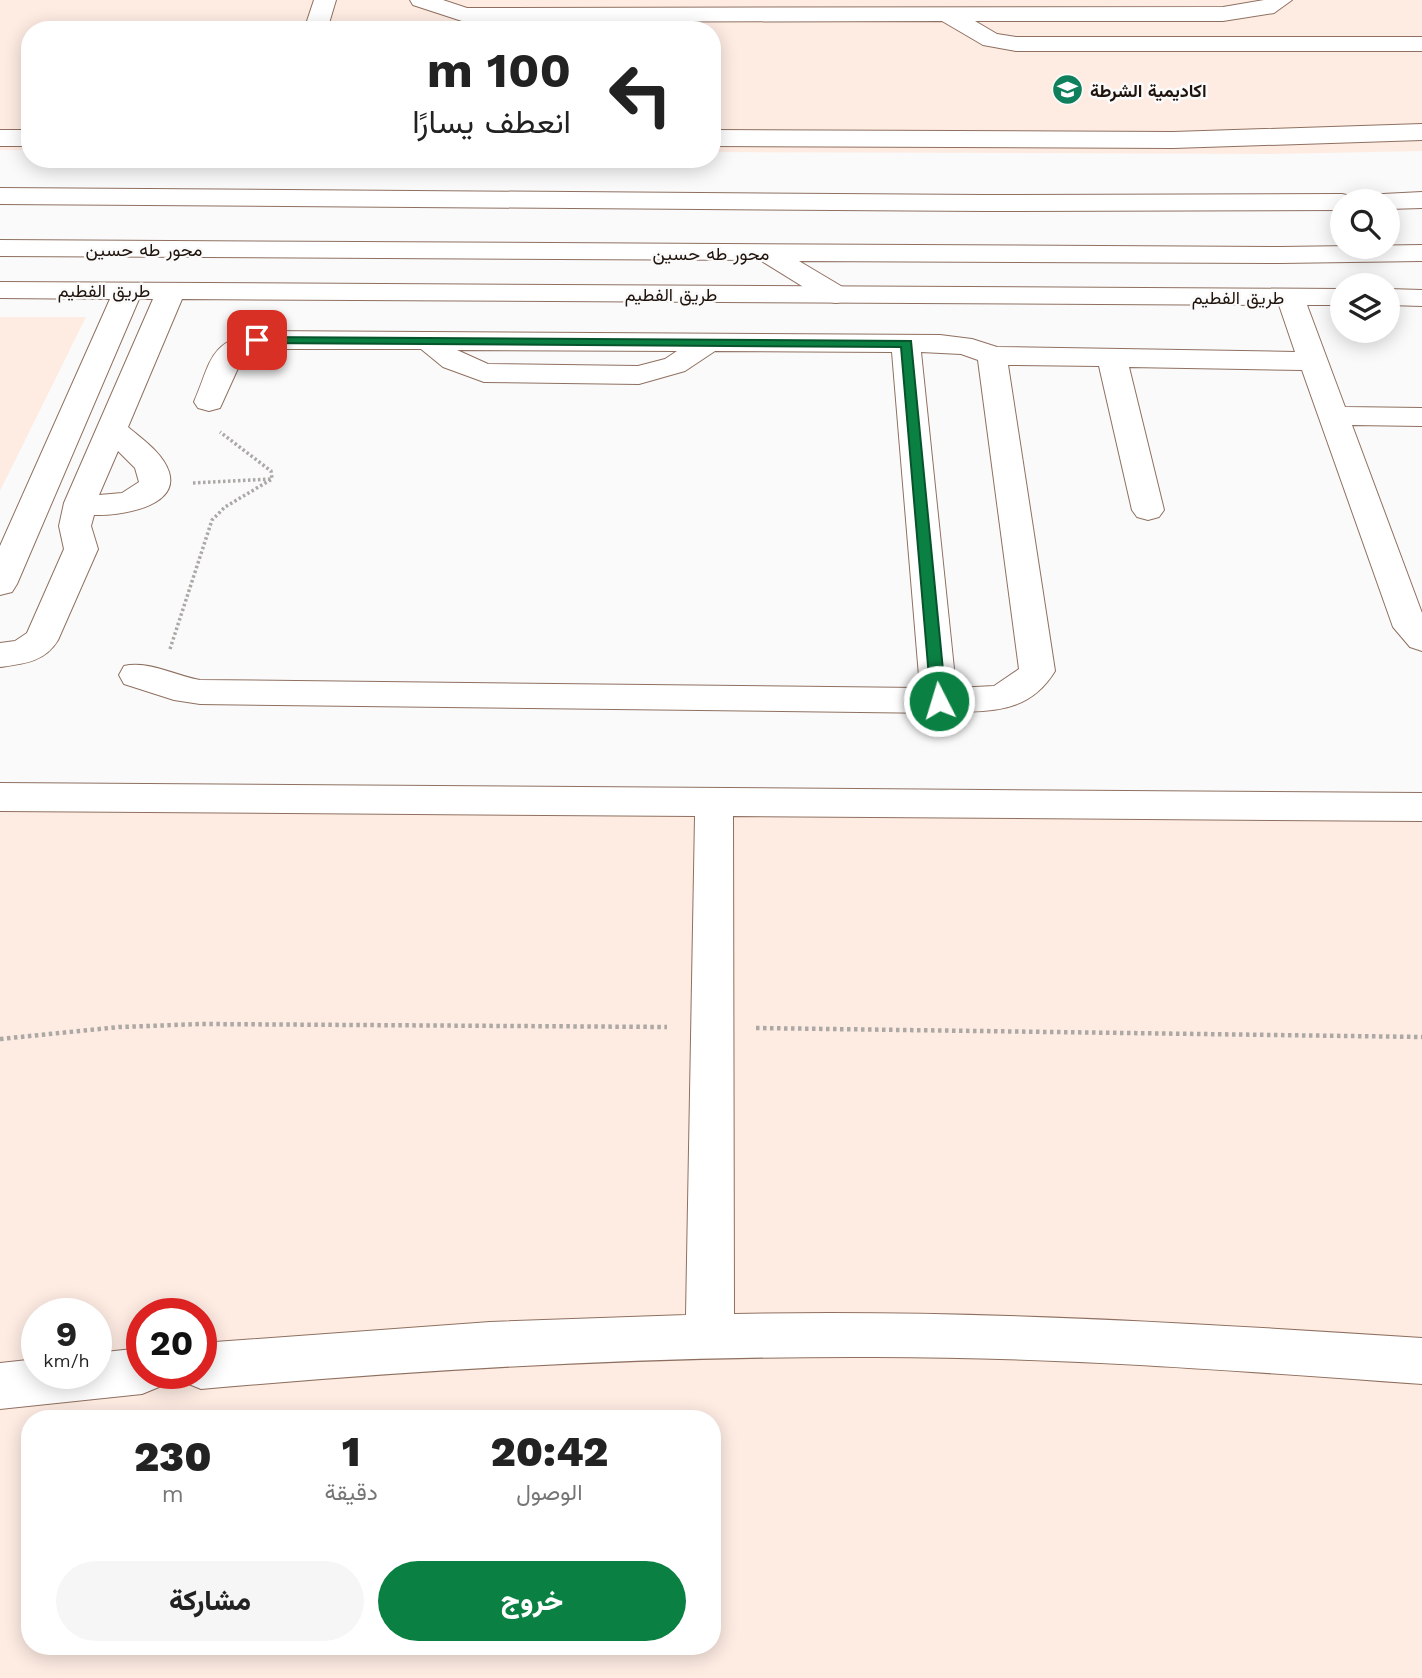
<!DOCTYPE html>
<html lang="ar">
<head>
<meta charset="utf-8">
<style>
	body { margin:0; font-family:"Work Sans",Vazirmatn,sans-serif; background:#f6f6f6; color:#222; direction:rtl; height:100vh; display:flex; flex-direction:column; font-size:26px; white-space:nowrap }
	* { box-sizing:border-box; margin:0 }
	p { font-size:23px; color:#767676 }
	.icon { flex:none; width:38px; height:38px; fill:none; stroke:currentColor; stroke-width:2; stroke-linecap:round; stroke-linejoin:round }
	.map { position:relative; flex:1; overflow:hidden; direction:ltr }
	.side { position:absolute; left:21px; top:1410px; width:700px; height:245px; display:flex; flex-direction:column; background:#fff; border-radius:28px; box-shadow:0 4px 18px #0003; direction:rtl }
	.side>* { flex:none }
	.hud { position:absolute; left:21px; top:21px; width:700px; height:147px; border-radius:28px; box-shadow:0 4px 18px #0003; direction:rtl; background:#fff; color:#222; overflow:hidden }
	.controls { position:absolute; left:1330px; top:189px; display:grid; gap:14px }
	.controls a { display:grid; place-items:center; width:70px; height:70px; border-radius:50%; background:#fff; box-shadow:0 4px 18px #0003; font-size:35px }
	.speed { position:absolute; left:21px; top:1298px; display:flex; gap:14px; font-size:35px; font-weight:700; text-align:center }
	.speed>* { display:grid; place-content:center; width:91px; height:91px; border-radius:50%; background:#fff; box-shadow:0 4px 18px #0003; line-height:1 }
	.speed small { font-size:18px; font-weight:400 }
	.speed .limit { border:10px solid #d22; background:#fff; color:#111 }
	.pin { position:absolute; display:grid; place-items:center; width:60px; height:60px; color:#fff; margin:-30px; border-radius:14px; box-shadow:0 4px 10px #0006 }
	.me { position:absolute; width:77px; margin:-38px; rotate:355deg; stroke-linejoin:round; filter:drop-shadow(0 0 5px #0008) }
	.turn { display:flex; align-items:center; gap:24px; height:147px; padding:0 35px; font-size:32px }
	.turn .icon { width:91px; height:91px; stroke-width:2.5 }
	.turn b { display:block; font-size:49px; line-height:60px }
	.eta { display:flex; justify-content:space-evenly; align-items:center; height:119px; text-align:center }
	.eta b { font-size:42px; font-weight:800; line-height:49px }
	.cta { display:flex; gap:14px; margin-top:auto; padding:14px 35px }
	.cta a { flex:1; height:80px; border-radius:42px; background:#0b8043; color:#fff; font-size:28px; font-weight:800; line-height:80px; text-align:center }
	.cta a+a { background:#f6f6f6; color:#222 }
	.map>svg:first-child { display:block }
	.built { fill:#feece3; fill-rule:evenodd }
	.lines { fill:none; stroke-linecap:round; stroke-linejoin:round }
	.minor-casing { stroke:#8f7060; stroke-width:2 }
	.major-casing { stroke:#8f7060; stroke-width:2 }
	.path-far1 { stroke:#aca8a5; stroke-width:3.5; stroke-dasharray:2.5 2.5; stroke-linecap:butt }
	.path { stroke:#aca8a5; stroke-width:4.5; stroke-dasharray:3.5 3.5; stroke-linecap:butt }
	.minor { fill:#fff; fill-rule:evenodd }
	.major { fill:#fff; fill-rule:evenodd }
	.route { fill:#0b8043; stroke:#07532c; stroke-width:2 }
	.labels { text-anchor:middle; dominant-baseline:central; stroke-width:5; stroke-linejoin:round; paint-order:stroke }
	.far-poi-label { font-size:18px; font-weight:bold; fill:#1f130c; stroke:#fafafa; text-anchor:start }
	.far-street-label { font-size:18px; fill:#1f130c; stroke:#fafafa }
</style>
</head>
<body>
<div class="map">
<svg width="1422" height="1678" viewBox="0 0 1422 1678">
	<rect width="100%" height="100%" fill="#fafafa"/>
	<!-- built -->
	<path class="built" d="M0 0H1422V151L1271 154 712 152V30H30V150H0Z
		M0 317H86L0 491Z
		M0 793 1422 813V1678H0ZM37 1314H96V1374H37ZM142 1314H201V1374H142ZM30 1419H712V1647H30Z"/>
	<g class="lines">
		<defs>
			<path id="minor" d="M314 0H336L327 30H304Z
				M410 0H443L467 8 1223 7 1264 0H1292L1274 13 1223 21H975L997 34 1016 37H1422V51H1016L983 45 942 21 465 22 413 5Z
				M1422 124V140L1173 148 712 146V130L1173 132Z
				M0 130H30V146H0Z
				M0 282 1342 289V305H1307L1345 407 1422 408V426L1352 425 1422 613V651L1410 647 1393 627 1302 370 1129 367 1164 510 1159 517 1148 520 1137 517 1132 510 1099 366 1008 365 1055 671C1027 717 985 710 939 713L200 704 174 700 124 684 119 675 124 666C148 660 176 676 200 680L920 688 892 352 715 351 685 371 639 384 484 382 443 367 421 349H259L244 355 220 408 209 411 198 408 194 402C212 360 208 343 257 331L940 335 972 339 997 347 1295 352 1279 305 182 299 128 427C142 439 163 453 169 472 180 508 117 516 94 515L91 526 98 549 58 640C45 662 23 664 0 667V643L15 641 27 633 64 549 59 526 64 503 153 299H139L17 584 12 592 0 595V546L110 299 0 298ZM457 350 677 351 665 359 638 366 488 364ZM921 352 961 354 978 360 1019 669 994 686 956 688ZM118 451 135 468 139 482 122 493 99 495Z
				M1388 289 1422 290V306L1388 305Z
				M0 783 1422 793V821L733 816 734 1314C964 1309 1193 1323 1422 1338V1384C1240 1371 1058 1357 876 1357 650 1356 426 1369 201 1389L184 1382 180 1374H201V1343L490 1322 686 1315 695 816 0 811Z
				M142 1348V1374H165L159 1387 142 1394 0 1409V1363L37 1359V1374H96V1353Z"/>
			<path id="major" d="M0 188 983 195 1342 194 1351 196 1355 201H1342V210L983 211 0 204Z
				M1422 192V208L1388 209V201H1359L1363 195Z
				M0 240 1280 247 1422 245V261L1280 263 799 261 846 289 850 295 846 301 836 303 826 301 760 260 0 256Z"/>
		</defs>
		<!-- minor casing -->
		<use href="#minor" class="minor-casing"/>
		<!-- major casing -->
		<use href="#major" class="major-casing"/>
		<!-- path-far1 -->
		<path class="path-far1" d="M193 483 272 479
			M170 649 212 520 225 507 272 479 271 471 220 432"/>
		<!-- path -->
		<path class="path" d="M756 1028 1422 1037
			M0 1039 119 1027 202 1024 667 1027"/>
		<!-- minor -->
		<use href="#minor" class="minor"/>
		<!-- major -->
		<use href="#major" class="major"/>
	</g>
	<!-- route -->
	<path class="route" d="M257 337 911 341 946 701 939 706 931 701 901 347 253 343 251 340Z"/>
	<!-- icons -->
	<defs>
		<symbol id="university-disc" viewBox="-11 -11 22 22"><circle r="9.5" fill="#107f5c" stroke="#fafafa"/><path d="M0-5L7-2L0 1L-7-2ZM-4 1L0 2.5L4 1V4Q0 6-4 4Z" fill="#fff"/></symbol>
	</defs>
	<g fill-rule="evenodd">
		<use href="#university-disc" x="1050" y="72" width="35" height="35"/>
	</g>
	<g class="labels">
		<!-- far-poi labels -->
		<g class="far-poi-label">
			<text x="1090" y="90">اكاديمية الشرطة</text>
		</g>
		<!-- far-street labels -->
		<g class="far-street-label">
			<text x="144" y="249">محور طه حسين</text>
			<text x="711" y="253">محور طه حسين</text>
			<text x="104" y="290">طريق الفطيم</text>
			<text x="671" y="294">طريق الفطيم</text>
			<text x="1238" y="297">طريق الفطيم</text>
		</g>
	</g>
</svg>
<div class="controls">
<a><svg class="icon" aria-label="search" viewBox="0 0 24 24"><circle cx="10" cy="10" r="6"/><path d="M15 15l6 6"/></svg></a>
<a><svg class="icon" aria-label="layers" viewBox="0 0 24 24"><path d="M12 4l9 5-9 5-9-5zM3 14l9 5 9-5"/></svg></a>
</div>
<div class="speed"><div>9<small>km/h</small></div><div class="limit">20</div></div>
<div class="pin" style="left:257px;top:340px;background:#d93025"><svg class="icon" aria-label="arrive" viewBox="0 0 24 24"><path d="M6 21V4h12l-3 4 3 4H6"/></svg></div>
<svg class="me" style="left:939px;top:701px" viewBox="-20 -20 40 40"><circle r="17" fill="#0b8043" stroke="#fff" stroke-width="3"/><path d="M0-11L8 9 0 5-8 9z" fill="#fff"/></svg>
<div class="hud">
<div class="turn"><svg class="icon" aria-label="left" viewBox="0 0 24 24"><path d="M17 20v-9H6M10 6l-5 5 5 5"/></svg><div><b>100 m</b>انعطف يسارًا</div></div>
</div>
<section class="side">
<div class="eta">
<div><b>20:42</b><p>الوصول</p></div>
<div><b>1</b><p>دقيقة</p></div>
<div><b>230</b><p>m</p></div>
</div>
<div class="cta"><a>خروج</a><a>مشاركة</a></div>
</section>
</div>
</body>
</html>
